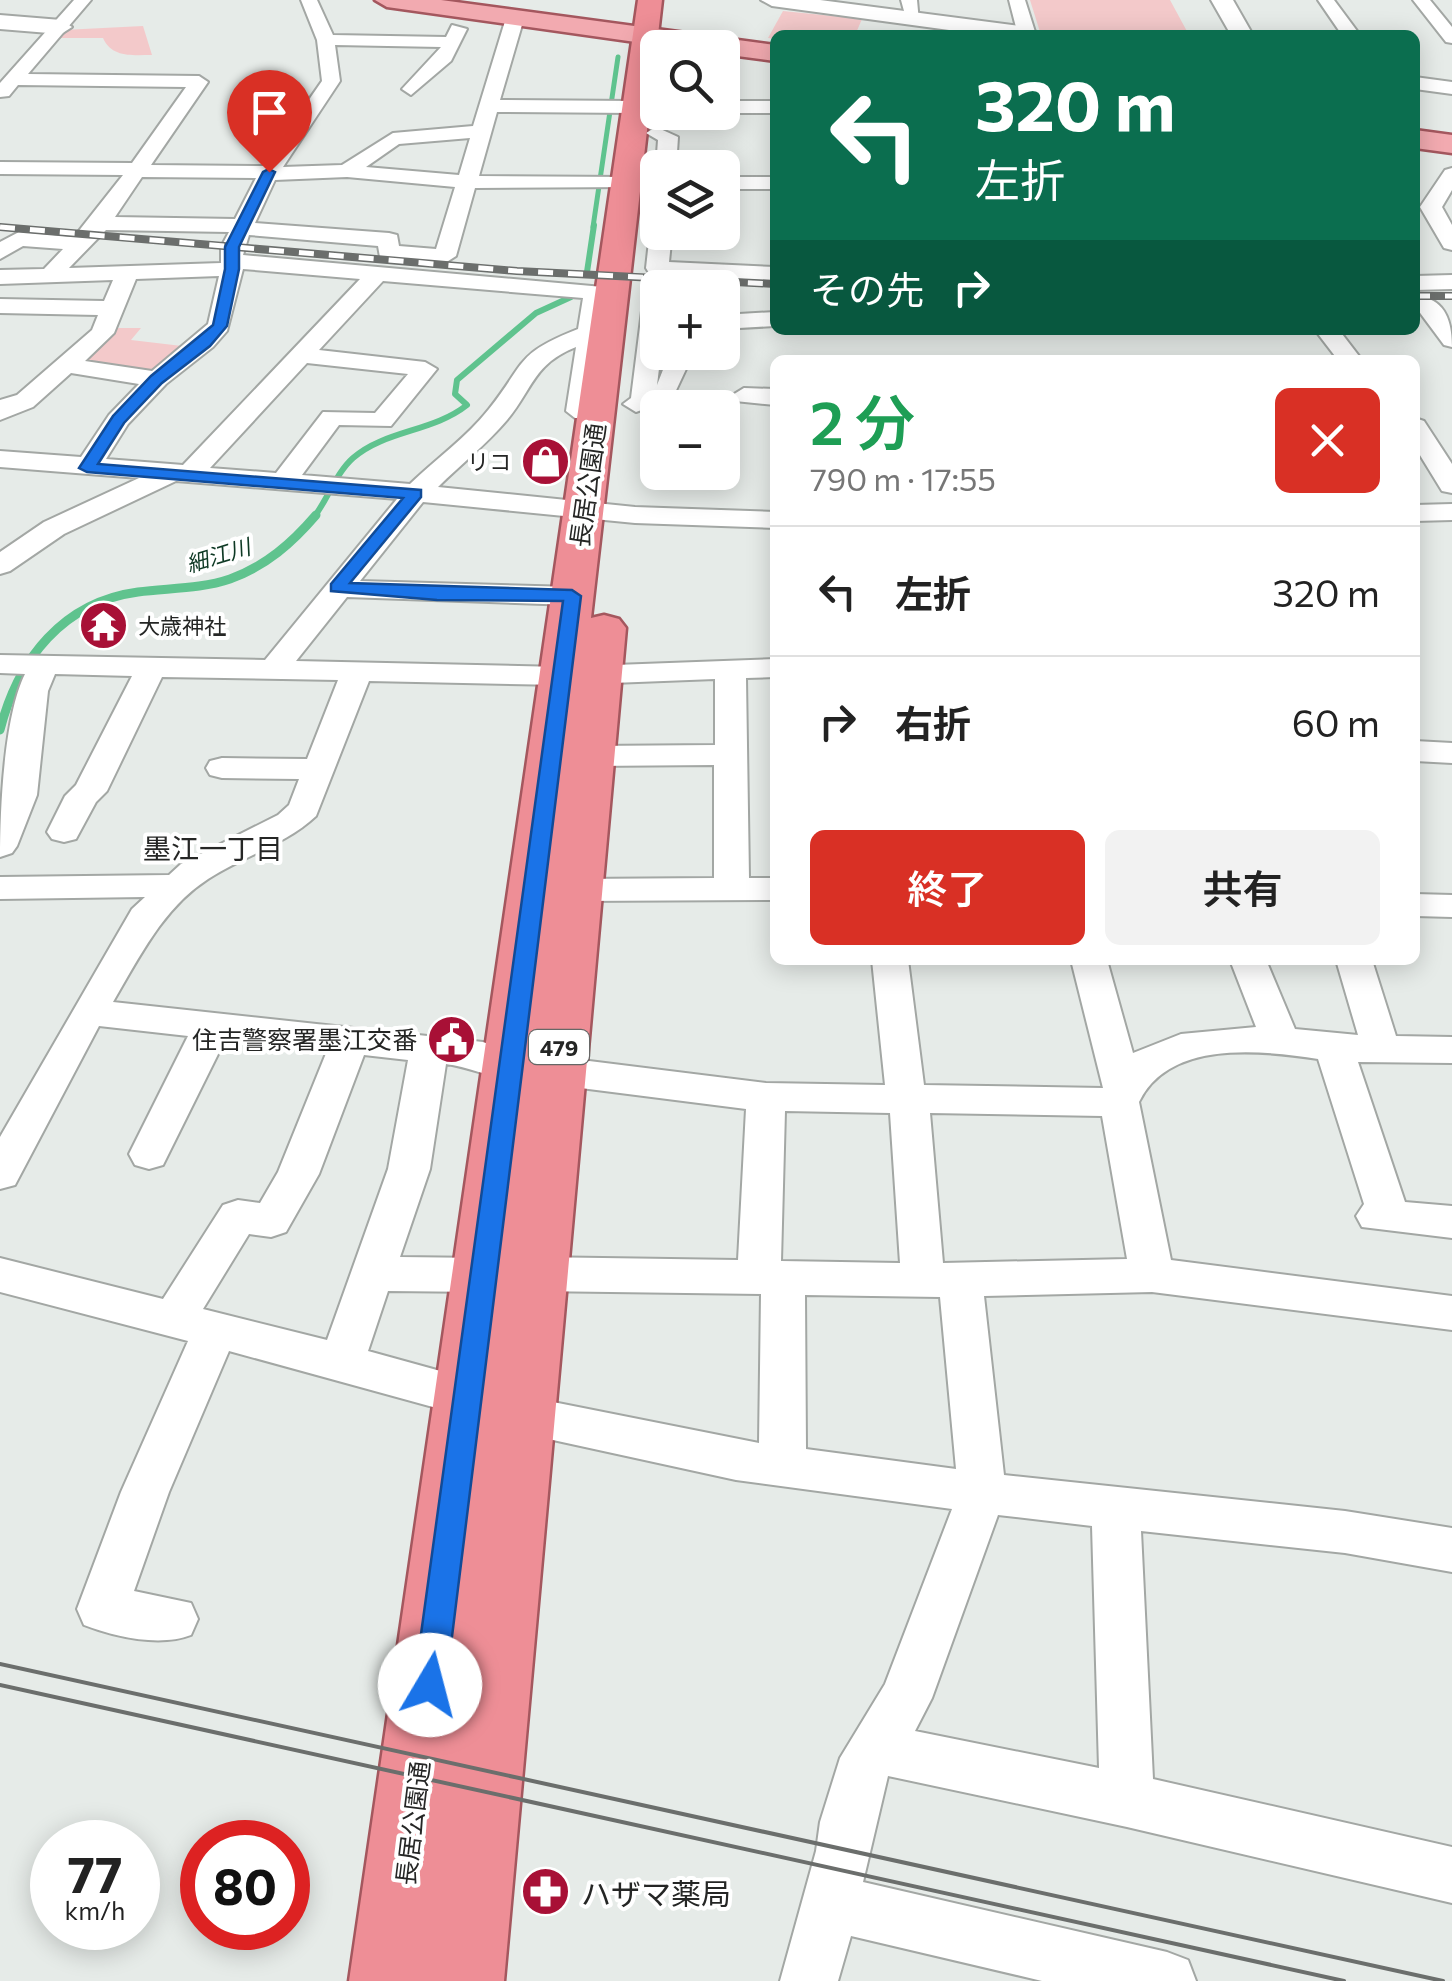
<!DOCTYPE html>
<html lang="ja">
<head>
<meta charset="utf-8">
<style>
	body { margin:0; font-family:Commissioner,"Noto Sans JP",sans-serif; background:#f2f2f2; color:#222; height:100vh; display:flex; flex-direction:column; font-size:38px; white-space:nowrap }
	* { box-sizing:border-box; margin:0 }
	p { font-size:32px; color:#767676 }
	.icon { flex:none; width:55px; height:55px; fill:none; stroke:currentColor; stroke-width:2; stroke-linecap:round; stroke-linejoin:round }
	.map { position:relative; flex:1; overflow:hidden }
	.details { position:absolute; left:770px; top:355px; width:650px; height:610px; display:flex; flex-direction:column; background:#fff; border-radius:15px; box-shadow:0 5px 25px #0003 }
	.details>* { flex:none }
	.guide { position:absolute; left:770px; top:30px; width:650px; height:305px; border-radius:15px; box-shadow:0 5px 25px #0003; background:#0b6e4f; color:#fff; overflow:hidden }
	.tools { position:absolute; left:640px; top:30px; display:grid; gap:20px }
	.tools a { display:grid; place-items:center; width:100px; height:100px; border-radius:15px; background:#fff; box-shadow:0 5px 25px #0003; font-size:50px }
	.speed { position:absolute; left:30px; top:1820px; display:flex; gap:20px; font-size:50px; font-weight:700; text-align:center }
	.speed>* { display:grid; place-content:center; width:130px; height:130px; border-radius:50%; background:#fff; box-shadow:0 5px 25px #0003; line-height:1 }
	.speed small { font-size:25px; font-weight:400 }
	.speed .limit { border:15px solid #d22; background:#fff; color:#111 }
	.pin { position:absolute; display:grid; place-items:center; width:85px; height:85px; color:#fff; margin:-102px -42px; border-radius:50% 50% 50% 0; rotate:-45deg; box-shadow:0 0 10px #0007 }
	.pin .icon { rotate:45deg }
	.me { position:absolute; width:110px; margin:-55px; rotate:8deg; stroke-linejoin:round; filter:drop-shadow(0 0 8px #0008) }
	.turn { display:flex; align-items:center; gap:35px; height:210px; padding:0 40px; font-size:45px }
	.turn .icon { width:130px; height:130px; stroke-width:2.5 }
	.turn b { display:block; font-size:70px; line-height:85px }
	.then { display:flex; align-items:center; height:95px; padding:0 40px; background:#0003; gap:20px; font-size:38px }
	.round { display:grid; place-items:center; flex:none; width:105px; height:105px; border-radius:15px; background:#f2f2f2 }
	.head { display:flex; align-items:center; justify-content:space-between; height:170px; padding:0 40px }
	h1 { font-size:60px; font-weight:600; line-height:75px; color:#1e9e55 }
	.button { display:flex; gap:20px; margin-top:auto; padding:20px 40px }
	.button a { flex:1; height:115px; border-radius:15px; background:#d93025; color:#fff; font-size:40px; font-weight:600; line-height:115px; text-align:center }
	.button a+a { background:#f2f2f2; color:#222 }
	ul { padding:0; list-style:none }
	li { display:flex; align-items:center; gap:30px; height:130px; padding:0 40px; border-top:2px solid #e0e0e0 }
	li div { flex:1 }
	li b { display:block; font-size:38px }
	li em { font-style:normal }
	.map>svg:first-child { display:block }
	.green { fill:#f3c9ca }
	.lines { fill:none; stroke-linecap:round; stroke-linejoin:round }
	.stream-far2 { stroke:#5fc38e; stroke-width:5 }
	.stream-far1 { stroke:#5fc38e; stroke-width:6 }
	.stream { stroke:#5fc38e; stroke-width:9 }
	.minor-casing { stroke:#a3a7a4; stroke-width:4 }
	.tertiary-casing { stroke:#a3a7a4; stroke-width:4 }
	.primary-casing { stroke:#a4575e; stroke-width:5 }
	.trunk-casing { stroke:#a4575e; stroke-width:5 }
	.minor { fill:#fff; fill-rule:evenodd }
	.tertiary { fill:#fff; fill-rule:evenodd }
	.primary { fill:#f2aab0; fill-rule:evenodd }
	.trunk { fill:#ee8e96; fill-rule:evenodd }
	.tram { stroke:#6b6e6c; stroke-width:4 }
	.rail-casing { stroke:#6b6e6c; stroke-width:8 }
	.rail { stroke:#fff; stroke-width:5; stroke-dasharray:15; stroke-linecap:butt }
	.route { fill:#1a73e8; stroke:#114b97; stroke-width:2.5 }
	.labels { text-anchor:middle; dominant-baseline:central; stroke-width:8; stroke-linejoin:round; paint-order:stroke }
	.far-poi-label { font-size:22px; fill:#252625; stroke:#fff; text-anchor:end }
	.far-water-label { font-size:22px; font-style:italic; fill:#0e3924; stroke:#fff }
	.shield { fill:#fff; stroke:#666766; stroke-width:2.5 }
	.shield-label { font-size:22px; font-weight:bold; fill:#252625 }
	.street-label { font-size:25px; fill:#252625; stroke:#fff }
	.poi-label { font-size:25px; fill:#252625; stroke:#fff; text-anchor:end }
	.neighbourhood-label { font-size:28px; fill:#252625; stroke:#fff }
	.near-poi-label { font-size:30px; fill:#252625; stroke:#fff; text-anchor:start }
</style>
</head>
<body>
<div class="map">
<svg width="1452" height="1981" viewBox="0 0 1452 1981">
	<rect width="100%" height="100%" fill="#e6ebe8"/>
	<!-- green -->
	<path class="green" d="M1030 0H1170L1189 35 1040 32Z
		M783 11 862 19 856 33 869 35H775V39L768 38Z
		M143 26 152 55C132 55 112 58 103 38H56L63 30Z
		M108 328H141L131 340 182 346 146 375 69 364Z"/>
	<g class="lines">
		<!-- stream-far2 -->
		<path class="stream-far2" d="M593 227 618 57"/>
		<!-- stream-far1 -->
		<path class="stream-far1" d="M587 272 594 225
			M314 517C328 499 336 473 353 458 385 430 433 432 467 405L455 394 457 380 536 313 571 297"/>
		<!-- stream -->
		<path class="stream" d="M0 730C18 659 63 602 138 592 169 588 201 589 230 579 266 566 292 543 316 515"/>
		<defs>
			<path id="minor" d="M74 0H91L28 74 199 76 208 82 151 165 263 166 322 81 317 40 301 0H317L333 35 446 37 452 25 467 29 451 61 411 95 402 89 441 47 335 45 340 81 283 167 342 165 393 133 473 126 506 18 521 14 524 18 500 100 634 101 643 107 634 113 497 112 479 176 625 177 632 179 635 183 632 187 475 188 456 256 445 263 380 257 378 246 249 235 243 255 603 287 606 292 592 407 597 413 593 418H575L566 411 576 347C533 364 533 389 507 420 487 444 460 465 438 487L635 507 775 512V528L635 523 423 502 360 581 572 587 582 590 587 596 582 602 572 605 347 597 296 661 561 667 775 659V677L746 678 749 878H775V900L576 901 563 898 558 890 563 882 576 879 714 878V765L591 766 579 763 575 756 579 749 591 746 715 745V679L561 685 369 681 316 816C285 845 243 856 208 879 163 908 139 958 113 1002L483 1042 524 1057 530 1067 524 1077C501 1083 471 1067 446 1064L430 1169 400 1257 483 1258 498 1263 505 1275 498 1287 483 1292 388 1291 368 1351 553 1402 759 1443 761 1294 535 1291 520 1286 513 1274 520 1262 535 1257 738 1260 746 1109 557 1085 543 1081 537 1071 543 1061 557 1057 766 1083 885 1085 872 960H908L924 1085 1103 1088 1071 960H1107L1133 1053 1181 1034 1256 1027 1230 960H1266L1295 1029 1358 1035 1336 960H1372L1396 1036 1452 1037V1063L1358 1062 1405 1202 1452 1206V1238L1362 1227 1356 1216 1364 1204 1318 1059C1260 1050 1169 1040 1139 1102L1171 1260 1452 1296V1330L1152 1292 984 1296 1004 1475 1345 1511 1452 1528V1572L1345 1553 1141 1531 1153 1779 1452 1847V1903L1127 1827 888 1776 863 1882 1167 1952 1188 1960 1196 1981H1042L851 1936 838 1981H780L816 1851 820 1822 840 1758 885 1684 952 1509 736 1480 553 1440 229 1351 169 1492 134 1591 191 1603 198 1619 191 1635C160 1647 115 1637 84 1625L77 1609 121 1492 188 1341 0 1292V1258L163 1299 223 1205 238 1200 260 1203 278 1172 327 1051 225 1040 163 1165 149 1169 135 1165 129 1154 188 1036 99 1026 15 1185 0 1189V1137L132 909 145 897 0 899V877L169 875 181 864 278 815 289 805 299 779 222 778 210 775 206 768 210 761 222 758 307 759 338 680 162 677 107 791 96 802 76 839 64 842 52 839 47 832 65 796 76 785 132 676 55 674 48 691 37 795 17 846 12 853 0 857C0 809 4 716 25 674L0 673V655L265 660 397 499 176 481 64 534 10 571 0 574V552L44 522 139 478 0 467V451L81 457 109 415 139 384 71 373 33 407 0 420V400L17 395 92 330 98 315 0 313V299L104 301 113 280 0 284V270L44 269 63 249 23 246 0 259V242L19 232 74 237 123 175 0 174V162L132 163 186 87 18 85 9 96 0 97V83ZM470 138 459 175 366 167 399 144ZM142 177 256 178 235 219 115 217ZM347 177 455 187 436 249 399 246 397 235 389 233 255 223 275 180ZM106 230 229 232 221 247V263L69 268ZM243 269 360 279 183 465 106 459 128 424 166 384 213 347 227 331ZM219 276 208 324 152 371 85 361 114 333 136 279ZM383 281 583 298 578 329C515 354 527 361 489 409 467 437 435 460 410 484L302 475 339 425 391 426 437 369 425 362 319 350ZM307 363 408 374 375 413 323 412 276 473 210 468ZM364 1055 408 1060 388 1169 327 1340 203 1309 249 1234 271 1237 286 1232 319 1174ZM785 1111 890 1113 900 1263 781 1261ZM930 1113 1102 1116 1127 1259 943 1263ZM805 1295 940 1297 956 1469 806 1449ZM998 1515 1092 1526 1099 1768 915 1731 932 1698Z
				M901 0H917L919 22H907Z
				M1009 0H1025L1036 35H1018Z
				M1318 0H1334L1360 35H1342Z
				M1413 0H1430L1452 27V43L1446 42Z
				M1415 77 1452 82V94L1415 89Z
				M722 101H775V113H722Z
				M656 127 678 137 676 168H656L658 140 646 133Z
				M1452 168V190L1442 207 1452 225V250L1444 248 1420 207 1445 170Z
				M722 177H775V189H722Z
				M658 226V232H672L669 262 775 267V281L649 273 646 268 650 232Z
				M1452 275V289L1415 290V276Z
				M655 288 658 352H661L657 385 670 352H694L672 399 636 412 623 404 631 398 644 295Z
				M1426 298C1448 304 1452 327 1452 347L1444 345 1415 306 1418 300Z
				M775 312V326L722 329V315Z
				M1315 330H1339L1362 360H1338Z
				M744 388 775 389V405L735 401 731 396Z
				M1415 418 1424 421 1452 464V493L1442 491 1415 447Z
				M1452 504V520L1415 521V505Z
				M1415 741 1452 743V763L1415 761Z
				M1415 894 1452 895V917L1415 916Z"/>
			<path id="tertiary" d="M761 0H820L1028 27 1039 34 986 35 772 6Z
				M1211 0H1233L1253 35H1231Z
				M0 15 61 20 72 27 61 34 0 29Z"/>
			<path id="primary" d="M375 0H441L775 45V61L722 54V48H678L387 7Z
				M1415 130 1452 135V153L1415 148Z"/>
			<path id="trunk" d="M638 0H662L591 618 604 615 619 619 626 628 504 1981H349Z"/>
		</defs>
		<!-- minor casing -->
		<use href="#minor" class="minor-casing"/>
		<!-- tertiary casing -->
		<use href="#tertiary" class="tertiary-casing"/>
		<!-- primary casing -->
		<use href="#primary" class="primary-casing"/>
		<!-- trunk casing -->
		<use href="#trunk" class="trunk-casing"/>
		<!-- minor -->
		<use href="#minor" class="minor"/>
		<!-- tertiary -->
		<use href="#tertiary" class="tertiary"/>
		<!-- primary -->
		<use href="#primary" class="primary"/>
		<!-- trunk -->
		<use href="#trunk" class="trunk"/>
		<!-- tram -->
		<path class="tram" d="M0 1664 1443 1981
			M0 1685 1344 1981"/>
		<defs>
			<path id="rail" d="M0 227 517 271 775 284
				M1415 296H1452"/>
		</defs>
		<!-- rail casing -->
		<use href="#rail" class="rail-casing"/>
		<!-- rail -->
		<use href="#rail" class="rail"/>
	</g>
	<!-- route -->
	<path class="route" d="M269 169 275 172 239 247V269L227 326 210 346 162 383 124 423 98 464 421 490V497L350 583 572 590 581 596 446 1685 441 1695 430 1700 419 1695 414 1685 563 601 437 600 331 591V584L403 498 87 472 79 468 113 416 151 376 213 325 225 269V247L263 172Z"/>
	<!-- icons -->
	<defs>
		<symbol id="shop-disc" viewBox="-11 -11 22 22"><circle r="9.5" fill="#a81036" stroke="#fff"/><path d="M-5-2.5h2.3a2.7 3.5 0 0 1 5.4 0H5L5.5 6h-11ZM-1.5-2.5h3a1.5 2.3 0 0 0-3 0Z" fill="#fff"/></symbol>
		<symbol id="temple-disc" viewBox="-11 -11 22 22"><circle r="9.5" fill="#a81036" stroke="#fff"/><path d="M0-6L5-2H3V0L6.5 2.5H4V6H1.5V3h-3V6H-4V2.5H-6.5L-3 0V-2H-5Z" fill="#fff"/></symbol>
		<symbol id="civic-disc" viewBox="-11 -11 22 22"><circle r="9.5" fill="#a81036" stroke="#fff"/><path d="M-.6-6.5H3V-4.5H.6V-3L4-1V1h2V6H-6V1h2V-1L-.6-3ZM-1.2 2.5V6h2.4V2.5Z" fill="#fff"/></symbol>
		<symbol id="pharmacy-disc" viewBox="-11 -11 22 22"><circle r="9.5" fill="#a81036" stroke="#fff"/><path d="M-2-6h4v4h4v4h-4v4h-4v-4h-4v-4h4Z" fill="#fff"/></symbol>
	</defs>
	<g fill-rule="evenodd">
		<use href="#shop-disc" x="518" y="434" width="55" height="55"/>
		<use href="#temple-disc" x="76" y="598" width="55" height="55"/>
		<use href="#civic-disc" x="424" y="1012" width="55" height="55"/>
		<use href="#pharmacy-disc" x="518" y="1864" width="55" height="55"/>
	</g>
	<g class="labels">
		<!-- far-poi labels -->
		<g class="far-poi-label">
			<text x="511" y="461">リコ</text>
			<text x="138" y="625" text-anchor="start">大歳神社</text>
		</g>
		<!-- far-water labels -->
		<g class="far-water-label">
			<text transform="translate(218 555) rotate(-17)">細江川</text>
		</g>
		<!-- shield labels -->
		<rect class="shield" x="529" y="1030" width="60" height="34" rx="8"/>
		<g class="shield-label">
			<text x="559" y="1047">479</text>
		</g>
		<!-- street labels -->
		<g class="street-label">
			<text transform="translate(587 485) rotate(-82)">長居公園通</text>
			<text transform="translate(412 1823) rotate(-83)">長居公園通</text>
		</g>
		<!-- poi labels -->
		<g class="poi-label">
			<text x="417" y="1039">住吉警察署墨江交番</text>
		</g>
		<!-- neighbourhood labels -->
		<g class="neighbourhood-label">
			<text x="213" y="848">墨江一丁目</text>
		</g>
		<!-- near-poi labels -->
		<g class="near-poi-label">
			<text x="581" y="1892">ハザマ薬局</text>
		</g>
	</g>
</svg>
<div class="tools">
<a><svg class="icon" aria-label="search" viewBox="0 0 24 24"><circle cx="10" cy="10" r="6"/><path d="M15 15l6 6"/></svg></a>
<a><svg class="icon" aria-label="layers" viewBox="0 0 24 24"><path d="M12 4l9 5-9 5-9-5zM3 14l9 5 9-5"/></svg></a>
<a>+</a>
<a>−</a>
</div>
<div class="speed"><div>77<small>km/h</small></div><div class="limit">80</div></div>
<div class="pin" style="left:269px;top:172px;background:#d93025"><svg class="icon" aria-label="arrive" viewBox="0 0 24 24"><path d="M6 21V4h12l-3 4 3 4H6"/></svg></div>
<svg class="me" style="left:430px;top:1685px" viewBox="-20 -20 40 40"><circle r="19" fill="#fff"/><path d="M0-13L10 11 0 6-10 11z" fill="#1a73e8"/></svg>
<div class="guide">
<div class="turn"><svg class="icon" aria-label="left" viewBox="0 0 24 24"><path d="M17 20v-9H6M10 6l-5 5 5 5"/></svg><div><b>320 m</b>左折</div></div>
<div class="then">その先<svg class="icon" aria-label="right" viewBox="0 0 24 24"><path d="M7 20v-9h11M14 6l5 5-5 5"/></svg></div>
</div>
<section class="details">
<div class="head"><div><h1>2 分</h1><p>790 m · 17:55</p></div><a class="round" style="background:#d93025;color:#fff"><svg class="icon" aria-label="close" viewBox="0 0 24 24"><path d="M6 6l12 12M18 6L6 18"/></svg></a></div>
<ul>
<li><svg class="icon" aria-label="left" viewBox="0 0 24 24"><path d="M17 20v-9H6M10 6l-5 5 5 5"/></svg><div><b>左折</b></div><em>320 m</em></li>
<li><svg class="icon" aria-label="right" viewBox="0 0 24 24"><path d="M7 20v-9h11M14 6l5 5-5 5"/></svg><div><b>右折</b></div><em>60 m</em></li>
</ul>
<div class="button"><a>終了</a><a>共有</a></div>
</section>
</div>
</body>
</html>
